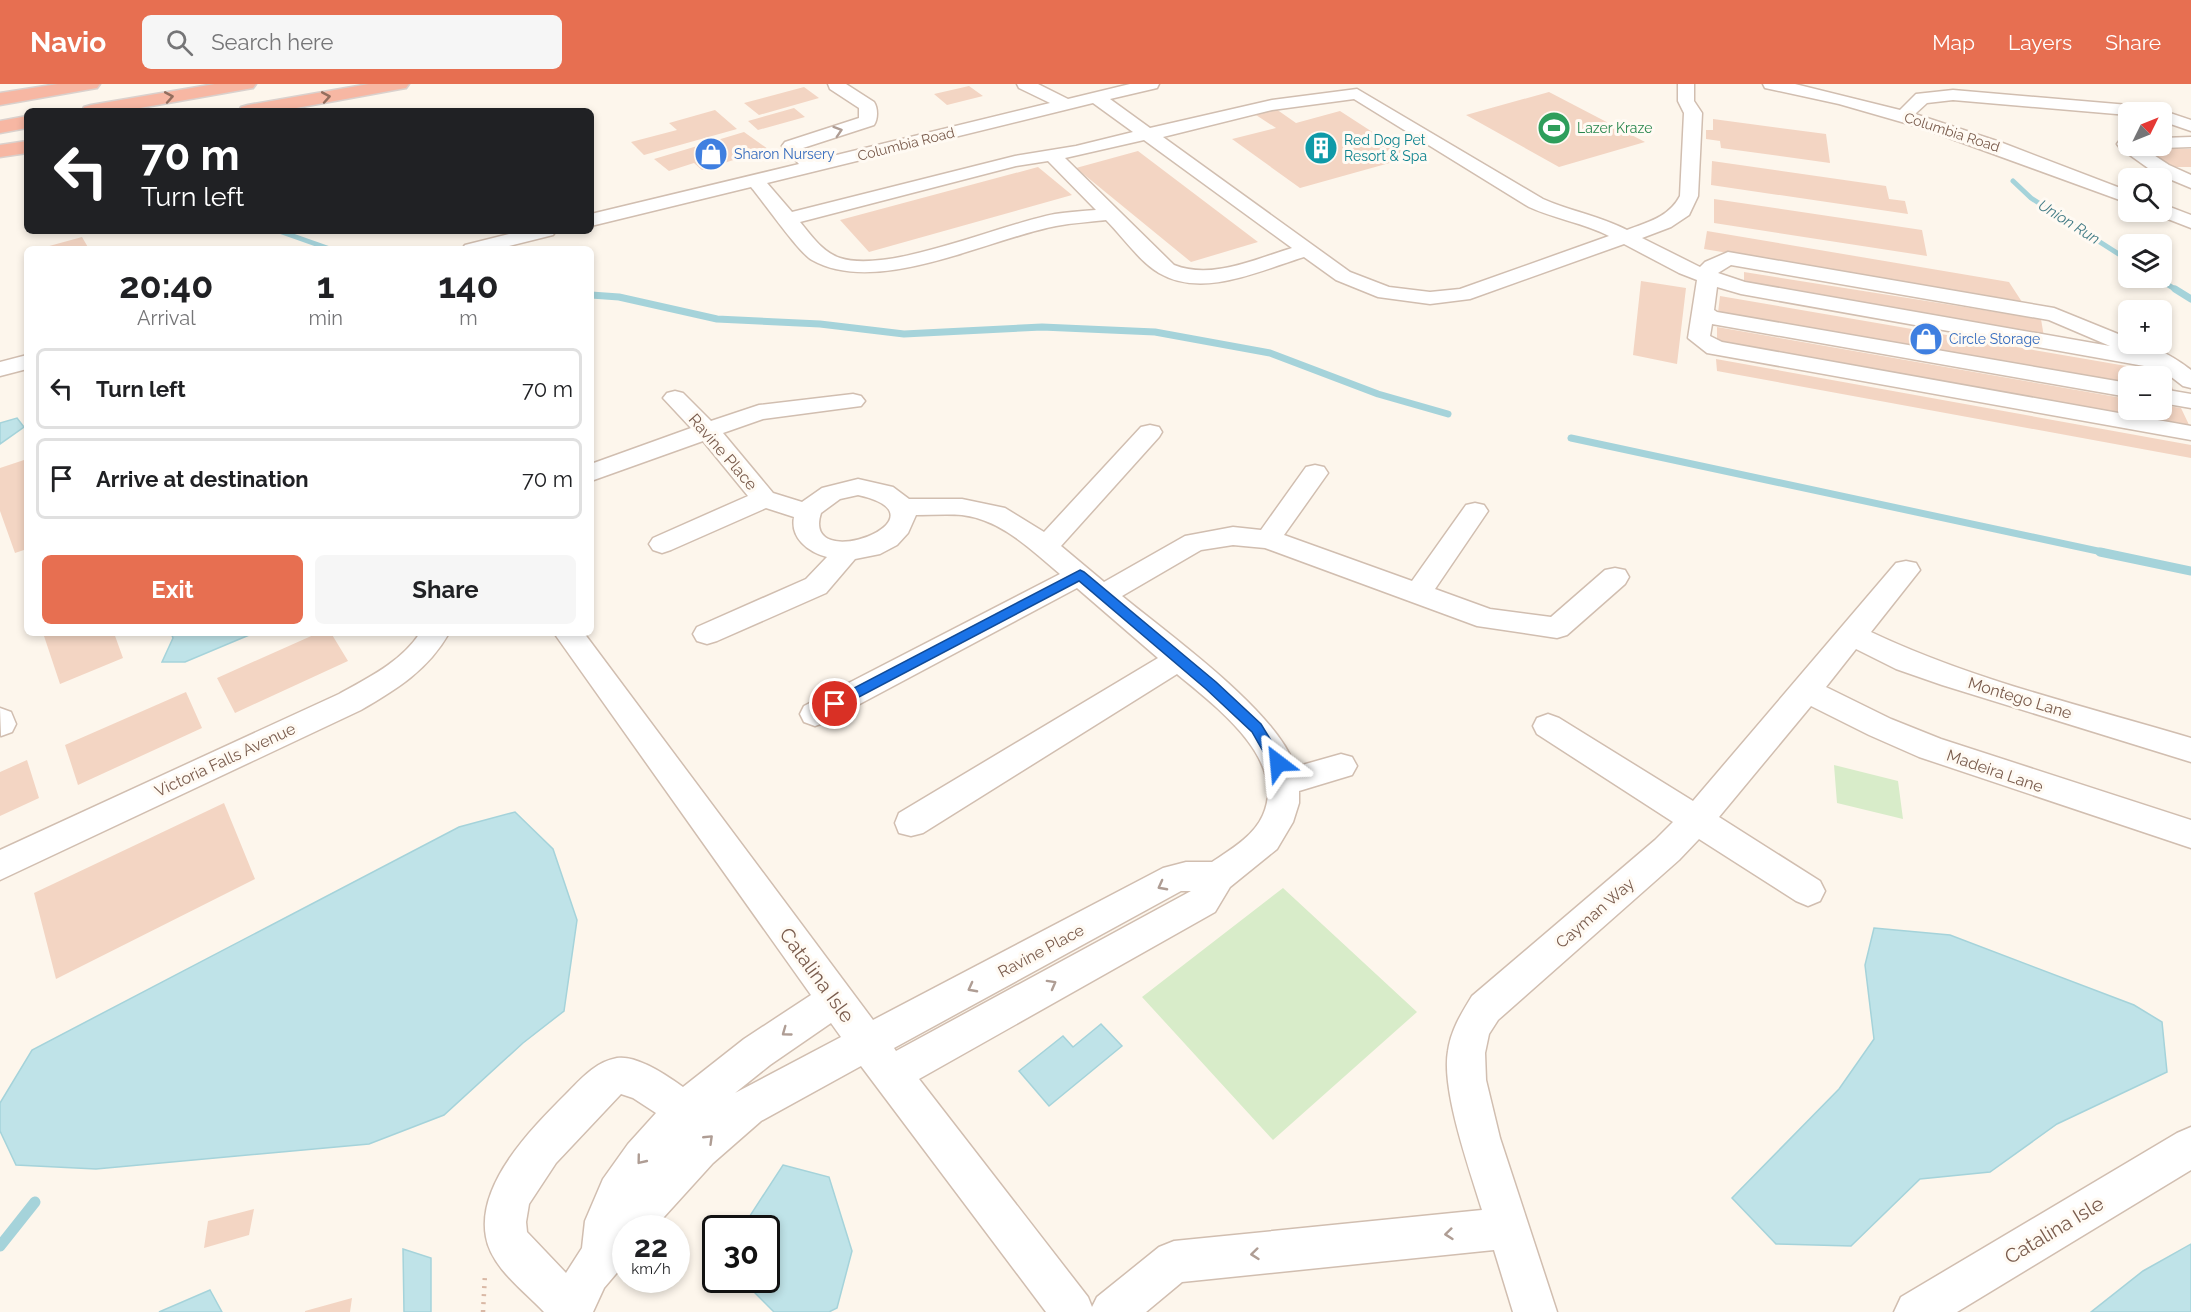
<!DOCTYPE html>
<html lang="en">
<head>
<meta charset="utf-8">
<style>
	body { margin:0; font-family:Raleway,sans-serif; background:#f6f6f6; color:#202124; height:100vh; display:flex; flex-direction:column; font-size:22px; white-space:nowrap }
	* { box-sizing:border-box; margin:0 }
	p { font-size:20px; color:#757577 }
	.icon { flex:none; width:33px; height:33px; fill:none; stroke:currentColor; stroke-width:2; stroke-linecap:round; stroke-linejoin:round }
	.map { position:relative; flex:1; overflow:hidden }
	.details { position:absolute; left:24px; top:162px; width:570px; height:390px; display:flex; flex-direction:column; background:#fff; border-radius:9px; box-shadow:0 3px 9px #0003 }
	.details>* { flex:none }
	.top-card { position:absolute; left:24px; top:24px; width:570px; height:126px; border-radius:9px; box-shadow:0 3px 9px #0003; background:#202124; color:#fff; overflow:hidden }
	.needle { width:39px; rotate:47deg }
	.buttons { position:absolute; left:2118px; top:18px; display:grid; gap:12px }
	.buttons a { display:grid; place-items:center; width:54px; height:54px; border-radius:9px; background:#fff; box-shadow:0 3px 9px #0003; font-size:30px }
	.speed { position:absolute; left:612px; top:1131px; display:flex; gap:12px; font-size:30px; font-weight:700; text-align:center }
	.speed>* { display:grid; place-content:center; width:78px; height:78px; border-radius:50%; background:#fff; box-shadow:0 3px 9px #0003; line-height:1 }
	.speed small { font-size:15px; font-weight:400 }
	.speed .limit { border:3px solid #111; border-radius:9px; background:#fff; color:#111 }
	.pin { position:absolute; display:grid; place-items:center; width:51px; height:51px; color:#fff; margin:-26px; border:3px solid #fff; border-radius:50%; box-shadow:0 2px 6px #0007 }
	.me { position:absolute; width:66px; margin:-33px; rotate:331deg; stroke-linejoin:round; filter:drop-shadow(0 0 4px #0008) }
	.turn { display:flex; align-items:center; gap:21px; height:126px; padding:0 18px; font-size:27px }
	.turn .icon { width:78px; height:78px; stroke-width:2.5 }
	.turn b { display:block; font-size:42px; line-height:51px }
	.eta { display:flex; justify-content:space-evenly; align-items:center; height:102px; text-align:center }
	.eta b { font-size:36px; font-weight:700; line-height:42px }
	.action { display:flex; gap:12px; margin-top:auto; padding:12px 18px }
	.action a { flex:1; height:69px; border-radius:9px; background:#e76f51; color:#fff; font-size:24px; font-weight:700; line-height:69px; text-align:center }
	.action a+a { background:#f6f6f6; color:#202124 }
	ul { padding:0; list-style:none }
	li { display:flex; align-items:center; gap:18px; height:81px; margin:0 12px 9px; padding:0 6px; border:3px solid #e0e0e0; border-radius:9px }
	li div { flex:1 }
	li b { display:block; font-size:22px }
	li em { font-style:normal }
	header { display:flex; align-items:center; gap:36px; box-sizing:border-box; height:84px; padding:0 30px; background:#e76f51; color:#fff }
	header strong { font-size:28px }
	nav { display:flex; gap:33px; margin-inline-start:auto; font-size:21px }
	.search { width:420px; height:54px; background:#f6f6f6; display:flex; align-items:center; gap:15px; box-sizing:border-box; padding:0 21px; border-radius:9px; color:#757577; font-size:22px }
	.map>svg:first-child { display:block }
	.green { fill:#d8ecc9 }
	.water { fill:#bfe3e8; stroke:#a5d3da; stroke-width:1.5 }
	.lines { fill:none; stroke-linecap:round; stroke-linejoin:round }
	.stream-far3 { stroke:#a5d3da; stroke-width:5 }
	.stream-far2 { stroke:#a5d3da; stroke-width:7 }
	.stream-far1 { stroke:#a5d3da; stroke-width:9 }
	.stream { stroke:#a5d3da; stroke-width:11 }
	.building { fill:#f3d5c3 }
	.minor-casing { stroke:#d1beb0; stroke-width:3 }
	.highway-casing { stroke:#dad1cd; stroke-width:3 }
	.path { stroke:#d9b8a5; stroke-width:4.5; stroke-dasharray:2 6; stroke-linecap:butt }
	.minor { fill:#fff; fill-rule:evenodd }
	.highway { fill:#f7b7a3; fill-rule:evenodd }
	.oneway { stroke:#936e5e }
	.oneway2 { stroke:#af9d94 }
	.route { fill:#1a73e8; stroke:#114b97; stroke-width:1.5 }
	.labels { text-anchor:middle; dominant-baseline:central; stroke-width:6; stroke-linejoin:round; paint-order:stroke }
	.far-leisure-label { font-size:14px; fill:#27864d; stroke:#fffaf3; text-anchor:start }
	.far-street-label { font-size:14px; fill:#7a5c4d; stroke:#fffaf3 }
	.far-culture-label { font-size:14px; fill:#0d838f; stroke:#fffaf3; text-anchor:start }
	.far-shop-label { font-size:14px; fill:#366cbe; stroke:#fffaf3; text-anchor:start }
	.far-water-label { font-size:15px; font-style:italic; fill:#437c86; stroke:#fffaf3 }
	.street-label { font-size:16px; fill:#7a5c4d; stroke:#fffaf3 }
	.near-street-label { font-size:20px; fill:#7a5c4d; stroke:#fffaf3 }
</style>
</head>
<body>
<header>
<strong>Navio</strong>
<div class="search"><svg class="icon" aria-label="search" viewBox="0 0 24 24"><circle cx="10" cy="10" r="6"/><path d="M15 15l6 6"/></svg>Search here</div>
<nav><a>Map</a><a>Layers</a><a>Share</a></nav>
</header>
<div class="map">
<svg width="2191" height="1228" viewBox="0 0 2191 1228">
	<rect width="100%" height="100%" fill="#fdf6ec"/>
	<!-- green -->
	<path class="green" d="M1834 681 1898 697 1903 735 1837 719Z
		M1283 804 1417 928 1273 1056 1142 913Z"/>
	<!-- water -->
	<path class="water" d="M17 334 24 343 0 360V339Z
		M171 549H254L185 578H162L173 554Z
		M515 728 553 765 577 836 564 927 523 959 444 1031 369 1060 96 1085 16 1081 0 1047V1019L32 966 459 743Z
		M1874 844 1950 851 2134 921 2162 938 2167 988 2057 1040 1990 1088 1920 1095 1851 1162 1776 1160 1732 1114 1839 1005 1874 955 1865 881Z
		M1101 940 1122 962 1049 1022 1019 987 1063 952 1073 963Z
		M783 1081 829 1093 852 1167 837 1224 829 1228H774L748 1202V1196H766V1144H745L744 1141Z
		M2191 1160V1228H2091L2143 1187Z
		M403 1165 431 1174V1228H404Z
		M210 1206 222 1228H159Z"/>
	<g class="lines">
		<!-- stream-far3 -->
		<path class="stream-far3" d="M2013 97 2031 114 2128 176
			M279 147 330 165
			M2157 194 2178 207"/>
		<!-- stream-far2 -->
		<path class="stream-far2" d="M2175 205 2191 215
			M591 211 619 213 717 235 820 240 904 250 1042 243 1155 248 1270 269 1378 310 1448 330
			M1571 354 2107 469"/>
		<!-- stream-far1 -->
		<path class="stream-far1" d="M2100 468 2191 487"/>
		<!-- stream -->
		<path class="stream" d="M0 1162 35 1118"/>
	</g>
	<!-- building -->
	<path class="building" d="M969 2 983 12 947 21 934 10Z
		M804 3 819 14 759 31 744 19Z
		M1549 8 1645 58 1559 83 1466 31Z
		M794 24 805 33 758 46 748 37Z
		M1276 25 1296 39 1340 27 1411 73 1300 104 1232 55 1276 44 1256 31Z
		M715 26 737 45 644 71 631 58 677 46 669 39Z
		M1713 35 1826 50 1830 79 1721 64 1720 57 1706 55V46H1713Z
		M744 48 768 65 702 86 694 79 669 87 654 75Z
		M2143 65H2191V83H2166Z
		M1138 67 1258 158 1191 178 1076 84Z
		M1712 77 1886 102 1889 115 1905 117 1908 130 1711 101Z
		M1038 83 1072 111 869 168 840 136Z
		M1714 115 1922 146 1927 172 1714 139Z
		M1707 147 2009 198 2022 218 1704 165Z
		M82 153 89 165H42V164Z
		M1744 188 2041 235 2044 253 1744 202Z
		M1641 197 1686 204 1677 280 1633 271Z
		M1720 212 2167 289 2174 308 2162 306V292H2128V300L1718 229Z
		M1717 243 2128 315V326H2162V321L2181 324 2191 345 1717 258Z
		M1716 275 2191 361V374L1717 287Z
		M27 375V465L15 469 0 427V384Z
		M43 549H114L123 574 60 600Z
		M318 549H331L348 577 235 629 217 594Z
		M186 608 202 644 78 701 65 661Z
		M27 676 39 714 0 732V688Z
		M224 719 255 795 56 895 34 809Z
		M254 1125 249 1151 204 1164 208 1137Z
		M352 1214 350 1228H305V1227Z"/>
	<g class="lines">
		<defs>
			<path id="minor" d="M828 0H846L874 18C878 24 878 35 874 41L803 64 816 76 1050 19 1019 4 1017 0H1038L1068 15 1130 0H1159L1157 4 1110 15 1150 44 1272 16 1357 5 1543 115C1570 127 1600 132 1627 146 1648 138 1669 133 1680 112L1684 29 1678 17V0H1694V17L1702 29 1698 112 1689 131 1671 143 1642 154 1700 183 1705 178 1728 168 2054 224 2128 254V260C2152 260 2173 272 2191 286V304L2183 302 2161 285 1741 210 1717 203 1714 226 1717 228 2128 299V313L1712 240 1710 252 1722 258 2191 342V356L1707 269 1688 254 1697 196 1679 189 1624 160 1470 215 1430 220 1378 213 1336 196 1304 173C1261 186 1203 215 1159 189 1139 177 1123 153 1106 136 1090 138 1072 139 1056 142 988 155 877 213 812 176 799 169 763 117 751 103L591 142V130L799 80 782 62 785 58 859 34V24L830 5ZM1354 15 1529 123C1555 135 1584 139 1609 152L1460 205 1430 208 1389 203 1350 188 1163 53 1272 26ZM1093 19 1133 48 1076 62 1015 72 792 128 767 99ZM1144 56 1292 164C1255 175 1212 196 1174 181L1065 74ZM1048 77 1096 126C1082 127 1068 128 1055 130 1001 140 889 190 840 174 822 168 812 152 800 138L1016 82ZM1731 181 2049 236 2110 262 1745 198 1718 189Z
				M1763 0H1795L1900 26 1916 10 1953 6 2152 23 2191 36V47L2162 37V28H2128V31L1953 16 1927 19 1915 30 2000 58 2128 107V119L1919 43 1839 20 1765 4Z
				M2191 53V63L2162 64 2155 62H2162V54Z
				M2128 55V62H2140L2169 81 2191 91V104L2155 89 2120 64 2117 60 2120 56Z
				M2162 120 2191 131V144L2155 130 2153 128H2162Z
				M521 147H556L553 151 497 165H462L465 161Z
				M27 271V285L0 292V278Z
				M2162 305 2191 310V324L2162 319Z
				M675 307 683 309 711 337 759 321 853 310 861 312 865 317 861 322 763 335 723 349 773 409 802 418 822 404 858 395 893 403 909 415H962L1005 424 1044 448 1141 343 1150 341 1159 343 1162 348 1159 353 1061 462 1104 498 1185 452 1233 443 1261 446 1306 383 1315 381 1324 383 1328 389 1284 451 1412 497 1466 421 1475 419 1484 421 1488 427 1435 505 1490 525 1551 533 1605 486 1615 484 1625 486 1629 493 1625 500 1567 551 1557 554 1477 542 1265 464 1233 461 1201 466 1122 512C1168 550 1278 628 1295 683L1341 670 1352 673 1357 682 1352 691 1299 707V719L1293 738 1277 765 1230 803 1215 828 919 995 1088 1213 1092 1223 1097 1213 1159 1163 1174 1157 1482 1126C1470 1087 1441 1006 1448 967 1451 946 1461 930 1472 912L1655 756 1673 738 1537 650 1533 642 1537 634 1548 630 1559 634 1693 717 1896 479 1906 477 1916 479 1920 486 1871 548C1972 596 2084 622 2191 654V678L1942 601 1896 585 1856 565 1826 603 1891 635 1941 655 2191 736V764L1919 673 1869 651 1811 622 1719 733 1820 797 1825 807 1820 817 1808 822 1796 817 1699 755 1679 776 1498 936 1489 950 1485 969 1486 996 1500 1054 1557 1228H1513L1494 1166 1182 1198 1146 1228H1046L861 982 761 1037 713 1079 654 1144H626V1178L604 1204 593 1228H544C524 1207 491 1183 486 1153 476 1100 532 1044 566 1010 581 995 595 978 617 974 637 971 668 992 683 1003L744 955 811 911 554 549H584L873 936 1163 784 1186 778H1212C1230 766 1254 752 1263 731 1288 675 1214 621 1177 590L923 749 911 752 899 749 895 739 899 729 1158 574 1077 504 826 638 815 642 804 638 800 630 804 622 1060 490C1030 465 1002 436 962 431 947 430 931 431 916 431L908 449 897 461 880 470 855 475 826 509 717 557 707 560 697 557 693 550 697 543 806 495 827 473C808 468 790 454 794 433L766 424 671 466 662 469 653 466 649 460 653 454 748 412 703 357 591 397V380L691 344 663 314 667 309ZM858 411C956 433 800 493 821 429L840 415ZM1181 807H1191L896 967 894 964ZM831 939 841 953 735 1009 770 981ZM621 1010 633 1014 656 1029 628 1060 603 1095 585 1137 582 1164 566 1189 527 1148 526 1138 529 1120 556 1079Z
				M420 549H449C428 586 397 605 361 626L0 796V766L339 610C368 594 401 578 420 549Z
				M0 624 11 628 16 640 12 648 1 652Z
				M2191 1043V1086L1957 1228H1894L1901 1213 2177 1049Z"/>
			<path id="highway" d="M58 0H100L97 4 91 5 0 21V9Z
				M215 0H256L253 4 247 5 123 27H82L84 23 91 21Z
				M369 0H409L406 4 400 5 280 27H239L241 23 248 21Z
				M27 32V44L0 49V37Z
				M27 57V69L0 73V61Z"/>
		</defs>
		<!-- minor casing -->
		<use href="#minor" class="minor-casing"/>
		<!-- highway casing -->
		<use href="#highway" class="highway-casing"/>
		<!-- path -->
		<path class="path" d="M483 1228 485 1190"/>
		<!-- minor -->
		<use href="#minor" class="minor"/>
		<!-- highway -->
		<use href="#highway" class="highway"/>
	</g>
	<!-- one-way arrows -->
	<defs><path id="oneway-chevron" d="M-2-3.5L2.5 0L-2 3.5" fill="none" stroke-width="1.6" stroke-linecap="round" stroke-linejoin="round" transform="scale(1.5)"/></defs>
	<g class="oneway">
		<use href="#oneway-chevron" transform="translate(169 13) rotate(-10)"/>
		<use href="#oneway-chevron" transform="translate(326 13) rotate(-10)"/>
	</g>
	<g class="oneway2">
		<use href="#oneway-chevron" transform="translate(838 47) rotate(-18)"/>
		<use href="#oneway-chevron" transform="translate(1162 802) rotate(152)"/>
		<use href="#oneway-chevron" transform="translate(1052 900) rotate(-29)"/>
		<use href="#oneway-chevron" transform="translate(972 904) rotate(152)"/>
		<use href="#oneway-chevron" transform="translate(786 948) rotate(144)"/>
		<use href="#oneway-chevron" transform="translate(709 1055) rotate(-44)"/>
		<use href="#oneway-chevron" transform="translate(641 1076) rotate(129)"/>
		<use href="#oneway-chevron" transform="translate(1449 1150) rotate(174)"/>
		<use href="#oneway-chevron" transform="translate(1255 1170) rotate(174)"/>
	</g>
	<!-- route -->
	<path class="route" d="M1080 486 1084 488 1216 598 1261 640 1285 679 1283 683H1272L1252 648 1206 605 1079 497 840 623H831L828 620 831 616Z"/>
	<!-- icons -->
	<defs>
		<symbol id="stadium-disc" viewBox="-11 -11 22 22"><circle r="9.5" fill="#2e9e5b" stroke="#fffaf3"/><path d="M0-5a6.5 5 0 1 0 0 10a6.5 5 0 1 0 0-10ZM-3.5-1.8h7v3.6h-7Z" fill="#fff"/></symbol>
		<symbol id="building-disc" viewBox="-11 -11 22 22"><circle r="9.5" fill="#0f9aa8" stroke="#fffaf3"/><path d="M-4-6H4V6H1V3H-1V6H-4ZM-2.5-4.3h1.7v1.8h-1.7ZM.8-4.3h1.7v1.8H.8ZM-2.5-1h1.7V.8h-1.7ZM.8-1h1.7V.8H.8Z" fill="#fff"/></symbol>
		<symbol id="shop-disc" viewBox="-11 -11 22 22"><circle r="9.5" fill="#3f7fe0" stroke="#fffaf3"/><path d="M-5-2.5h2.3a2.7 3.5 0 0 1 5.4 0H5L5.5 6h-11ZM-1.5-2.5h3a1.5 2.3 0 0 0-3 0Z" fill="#fff"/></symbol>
	</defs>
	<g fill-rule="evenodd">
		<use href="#stadium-disc" x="1535" y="25" width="38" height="38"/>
		<use href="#building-disc" x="1302" y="45" width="38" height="38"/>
		<use href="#shop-disc" x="692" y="51" width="38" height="38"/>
		<use href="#shop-disc" x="1907" y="236" width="38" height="38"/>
	</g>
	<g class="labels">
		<!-- far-leisure labels -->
		<g class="far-leisure-label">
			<text x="1577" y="44">Lazer Kraze</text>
		</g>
		<!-- far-street labels -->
		<g class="far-street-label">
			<text transform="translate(1952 48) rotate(18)">Columbia Road</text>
			<text transform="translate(906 60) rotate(-14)">Columbia Road</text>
		</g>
		<!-- far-culture labels -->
		<g class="far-culture-label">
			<text x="1344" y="56">Red Dog Pet<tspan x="1344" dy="16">Resort &amp; Spa</tspan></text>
		</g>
		<!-- far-shop labels -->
		<g class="far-shop-label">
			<text x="734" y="70">Sharon Nursery</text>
			<text x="1949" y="255">Circle Storage</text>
		</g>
		<!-- far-water labels -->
		<g class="far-water-label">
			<text transform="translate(2069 138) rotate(32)">Union Run</text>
		</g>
		<!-- street labels -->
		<g class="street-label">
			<text transform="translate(723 368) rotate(49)">Ravine Place</text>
			<text transform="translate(2020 614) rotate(17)">Montego Lane</text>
			<text transform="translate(225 676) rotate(-25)">Victoria Falls Avenue</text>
			<text transform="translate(1995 687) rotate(19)">Madeira Lane</text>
			<text transform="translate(1595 829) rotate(-41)">Cayman Way</text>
			<text transform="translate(1041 867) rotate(-28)">Ravine Place</text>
		</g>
		<!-- near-street labels -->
		<g class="near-street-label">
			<text transform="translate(817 891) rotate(54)">Catalina Isle</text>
			<text transform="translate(2054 1146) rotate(-31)">Catalina Isle</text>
		</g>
	</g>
</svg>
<div class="buttons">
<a><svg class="needle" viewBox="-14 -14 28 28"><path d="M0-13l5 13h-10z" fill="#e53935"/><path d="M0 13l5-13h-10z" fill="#757577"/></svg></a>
<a><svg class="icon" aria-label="search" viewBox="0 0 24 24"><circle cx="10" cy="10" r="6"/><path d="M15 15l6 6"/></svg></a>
<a><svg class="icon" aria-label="layers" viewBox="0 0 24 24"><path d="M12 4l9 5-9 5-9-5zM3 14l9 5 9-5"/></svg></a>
<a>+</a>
<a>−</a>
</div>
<div class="speed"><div>22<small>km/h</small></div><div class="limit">30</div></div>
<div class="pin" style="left:835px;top:620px;background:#d93025"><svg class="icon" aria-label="arrive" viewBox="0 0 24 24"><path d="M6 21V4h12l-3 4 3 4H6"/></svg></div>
<svg class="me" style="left:1278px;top:679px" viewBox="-20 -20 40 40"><path d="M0-17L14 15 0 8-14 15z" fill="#1a73e8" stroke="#fff" stroke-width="4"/></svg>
<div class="top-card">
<div class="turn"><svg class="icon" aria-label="left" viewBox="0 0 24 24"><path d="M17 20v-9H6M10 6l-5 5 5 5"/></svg><div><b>70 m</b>Turn left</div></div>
</div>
<section class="details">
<div class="eta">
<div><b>20:40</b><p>Arrival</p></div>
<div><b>1</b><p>min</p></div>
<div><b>140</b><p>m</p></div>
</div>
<ul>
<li><svg class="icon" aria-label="left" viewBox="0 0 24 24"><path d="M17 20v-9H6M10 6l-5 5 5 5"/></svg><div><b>Turn left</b></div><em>70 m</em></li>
<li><svg class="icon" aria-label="arrive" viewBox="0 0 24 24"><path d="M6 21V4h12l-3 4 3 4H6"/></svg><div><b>Arrive at destination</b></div><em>70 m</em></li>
</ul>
<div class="action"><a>Exit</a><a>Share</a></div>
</section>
</div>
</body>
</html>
